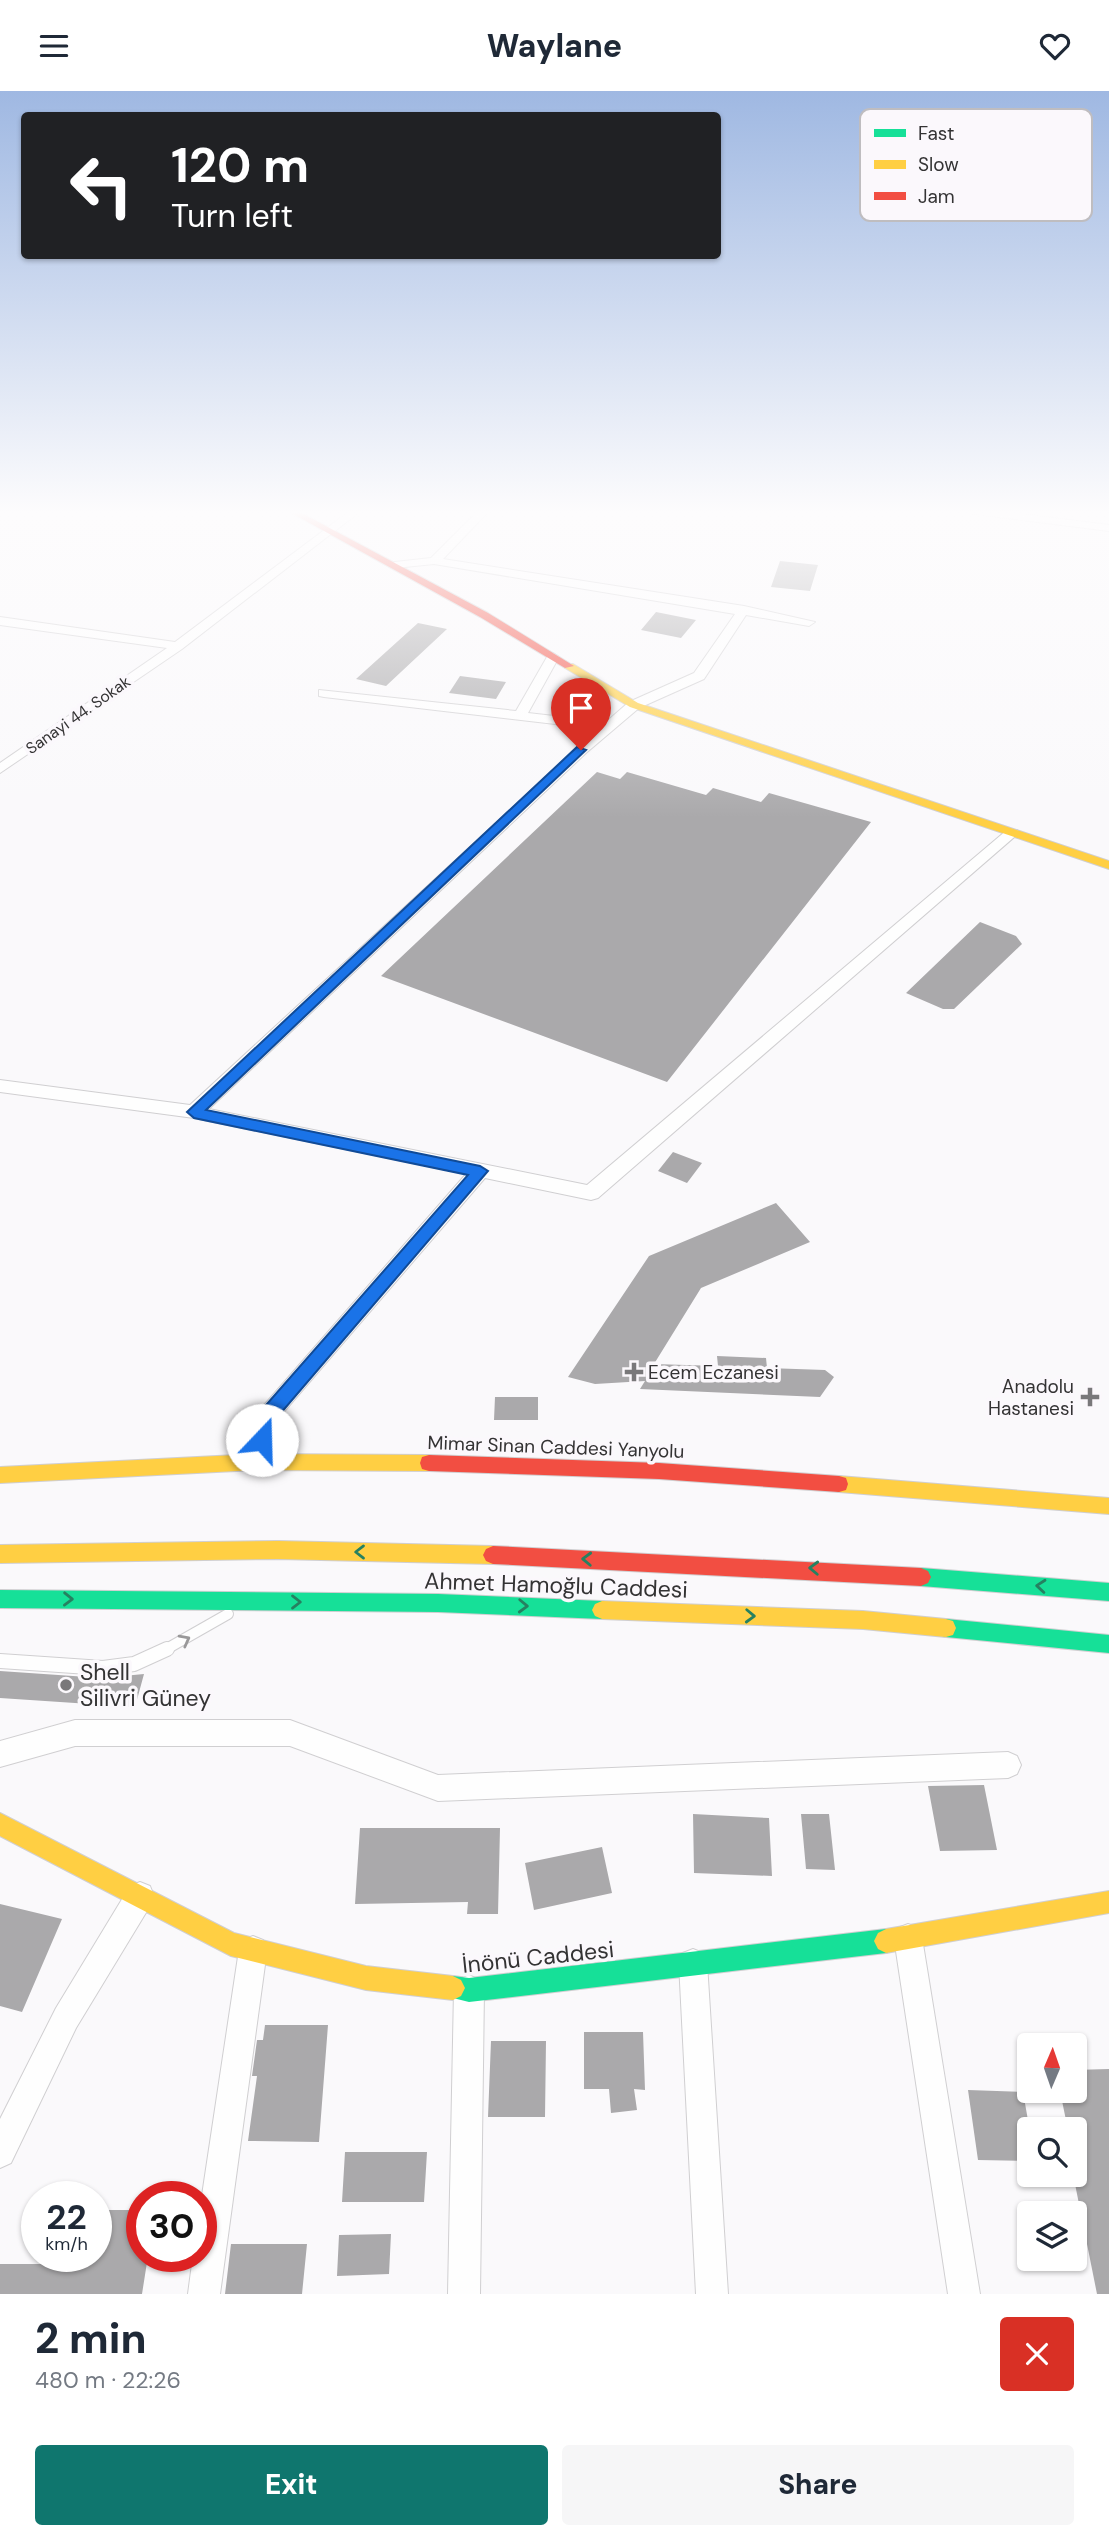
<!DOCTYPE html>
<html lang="en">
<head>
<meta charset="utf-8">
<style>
	body { margin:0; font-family:"DM Sans",sans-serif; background:#f6f6f7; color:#1f2937; height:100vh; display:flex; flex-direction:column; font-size:26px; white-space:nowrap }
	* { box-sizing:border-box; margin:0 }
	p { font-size:23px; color:#747a83 }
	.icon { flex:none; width:38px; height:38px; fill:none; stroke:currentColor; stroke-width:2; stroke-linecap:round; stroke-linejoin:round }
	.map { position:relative; height:2203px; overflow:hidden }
	.sheet { display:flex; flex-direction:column; background:#fff; flex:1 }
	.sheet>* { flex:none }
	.guide { position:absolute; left:21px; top:21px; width:700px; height:147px; border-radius:7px; box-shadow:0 2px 5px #0004; background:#202124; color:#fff; overflow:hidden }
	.needle { width:46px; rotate:2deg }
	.controls { position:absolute; left:1017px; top:1942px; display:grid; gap:14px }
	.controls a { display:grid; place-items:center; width:70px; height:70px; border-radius:7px; background:#fff; box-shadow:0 2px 5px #0004; font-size:35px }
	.speed { position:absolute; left:21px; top:2090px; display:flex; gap:14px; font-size:35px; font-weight:700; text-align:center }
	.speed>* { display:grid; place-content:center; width:91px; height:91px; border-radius:50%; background:#fff; box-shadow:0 2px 5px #0004; line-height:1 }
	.speed small { font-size:18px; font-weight:400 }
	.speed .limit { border:10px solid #d22; background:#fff; color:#111 }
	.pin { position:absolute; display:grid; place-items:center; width:60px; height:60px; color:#fff; margin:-72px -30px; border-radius:50% 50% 50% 0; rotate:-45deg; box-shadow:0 0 7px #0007 }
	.pin .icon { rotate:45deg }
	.me { position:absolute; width:77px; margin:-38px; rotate:21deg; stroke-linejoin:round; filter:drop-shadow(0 0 5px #0008) }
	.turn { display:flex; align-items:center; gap:24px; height:147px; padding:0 35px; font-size:32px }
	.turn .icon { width:91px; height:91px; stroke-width:2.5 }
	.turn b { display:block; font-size:49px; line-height:60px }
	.round { display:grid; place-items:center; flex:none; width:74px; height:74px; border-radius:7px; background:#f6f6f7 }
	.head { display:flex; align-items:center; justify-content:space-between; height:119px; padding:0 35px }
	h1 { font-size:42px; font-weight:800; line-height:52px }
	.button { display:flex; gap:14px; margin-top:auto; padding:14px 35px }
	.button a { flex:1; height:80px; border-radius:7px; background:#0f766e; color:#fff; font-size:28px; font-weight:800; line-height:80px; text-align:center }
	.button a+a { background:#f6f6f7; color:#1f2937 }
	header { display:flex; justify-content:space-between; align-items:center; height:91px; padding:0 35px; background:#fff; font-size:32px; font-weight:800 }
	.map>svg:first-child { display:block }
	.building { fill:#aaa9ab }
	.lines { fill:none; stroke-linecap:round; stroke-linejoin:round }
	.lane-far1-casing { stroke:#d0cfd1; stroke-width:12 }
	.lane-casing { stroke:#d0cfd1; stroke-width:16 }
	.street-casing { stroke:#d0cfd1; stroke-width:2 }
	.fast-casing { stroke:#d0cfd1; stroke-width:2 }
	.slow-casing { stroke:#d0cfd1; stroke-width:2 }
	.jam-casing { stroke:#d0cfd1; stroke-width:2 }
	.lane-far1 { stroke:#fefefe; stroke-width:10 }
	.lane { stroke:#fefefe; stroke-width:14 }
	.street { fill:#fefefe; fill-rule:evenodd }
	.fast { fill:#16e098; fill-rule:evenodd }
	.slow { fill:#ffcf43; fill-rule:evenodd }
	.jam { fill:#f24e42; fill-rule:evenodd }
	.oneway { stroke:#268161 }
	.oneway2 { stroke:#999899 }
	.route { fill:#1a73e8; stroke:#114b97; stroke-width:2 }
	.poi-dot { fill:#79787a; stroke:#fbf8fc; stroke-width:2.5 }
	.labels { text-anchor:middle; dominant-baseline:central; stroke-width:7; stroke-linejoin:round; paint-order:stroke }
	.far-street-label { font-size:16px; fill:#343334; stroke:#fbf8fc }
	.poi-label { font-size:19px; fill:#343334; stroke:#fbf8fc; text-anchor:start }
	.street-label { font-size:19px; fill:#343334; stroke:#fbf8fc }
	.near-street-label { font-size:23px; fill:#343334; stroke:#fbf8fc }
	.near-poi-label { font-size:23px; fill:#343334; stroke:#fbf8fc; text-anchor:start }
	.key { fill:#fbf8fc; stroke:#bfbdc0; stroke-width:2 }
	.key-label { font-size:19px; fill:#343334 }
</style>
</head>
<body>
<header><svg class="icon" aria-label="menu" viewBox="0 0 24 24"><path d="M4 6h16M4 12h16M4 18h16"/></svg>Waylane<svg class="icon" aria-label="heart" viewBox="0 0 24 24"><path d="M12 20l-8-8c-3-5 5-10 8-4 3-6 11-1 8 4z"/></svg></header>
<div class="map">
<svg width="1109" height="2203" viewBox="0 0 1109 2203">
	<rect width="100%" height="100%" fill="#faf9fb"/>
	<!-- building -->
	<path class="building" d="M780 470 818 474 810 500 771 496Z
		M656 521 696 529 681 547 641 539Z
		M418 532 447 538 386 595 356 588Z
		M460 585 506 591 496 608 449 602Z
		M597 681 620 688 627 681 706 704 713 697 761 711 769 702 871 731 667 991 381 885Z
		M980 831 1016 845 1022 853 954 918H943L906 902Z
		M673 1061 702 1072 687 1092 658 1080Z
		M776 1112 810 1151 701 1197 654 1273 718 1275 717 1265 766 1267 767 1277 825 1279 834 1286 820 1306 640 1298 645 1290 595 1293 568 1286 649 1165Z
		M495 1306H538V1329H494Z
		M0 1580 102 1587 144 1583 135 1616 0 1607Z
		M984 1694 997 1759 940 1760 928 1695Z
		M693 1723 769 1727 772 1785 694 1782Z
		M801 1723H829L835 1779 806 1778Z
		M360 1737H500L498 1823H467L468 1811 355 1813Z
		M602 1756 612 1802 534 1819 525 1772Z
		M0 1813 62 1828 22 1921 0 1915Z
		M265 1934H328L319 2051 248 2050 257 1985H252L257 1949H263Z
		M584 1941H643L645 1999 634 1998 637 2019 611 2022 609 1998H584Z
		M491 1950H546L545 2026H488Z
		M1109 1978V2203H1097L1074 2088V2039H1068L1060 2000H1074V1979Z
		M968 1999 1023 2001 1029 2035V2070L978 2069Z
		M345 2061H427L424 2111H342Z
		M96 2119H142V2165H148L142 2203H0V2173H83L85 2165H96Z
		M391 2143 389 2183 337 2185 339 2144Z
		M231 2153H307L302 2203H225Z"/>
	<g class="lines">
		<defs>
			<path id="lane-far1" d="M163 1560 228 1523"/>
			<path id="lane" d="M0 1570 103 1577 134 1573 167 1558"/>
			<path id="street" d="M351 419H362L182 558 0 682V672L167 557 0 534V526L175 551Z
				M479 419H490L443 468 744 515 815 531 809 535 746 524 704 588 639 617 586 662 209 1018 587 1094 1007 739H1017L1019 742 598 1107 591 1109 485 1087 276 1330 266 1378 258 1381 250 1378 247 1371 258 1321 466 1083 194 1027 0 1001V989L190 1014 598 638 324 606 319 605V599L516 620 547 566 553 562 559 566 528 622 606 631 629 611 694 582 735 523 434 473 395 477 389 474 395 471 431 467Z
				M963 419H990L1109 434V440L968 422Z
				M75 1629H290L438 1684 1008 1661 1017 1665 1021 1674 1017 1683 1008 1687 438 1710 290 1655H75L0 1676V1650Z
				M140 1791 150 1795 154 1805 150 1815 76 1937 11 2072 0 2077V2028L56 1917 130 1795Z
				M908 1833 918 1837 922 1847 980 2203H948L894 1847 898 1837Z
				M253 1845 263 1849 267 1859 220 2203H188L193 2165H201V2111L239 1859 243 1849Z
				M693 1858 703 1862 707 1872 728 2203H696L679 1872 683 1862Z
				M469 1884 479 1889 484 1899 480 2203H448L454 1899 459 1889Z"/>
			<path id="fast" d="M921 1477 1109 1492V1510L921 1495 914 1492 911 1486 914 1480Z
				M0 1499 438 1503 602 1510 609 1513 612 1519 609 1525 602 1528 438 1521 0 1517Z
				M946 1528 1109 1544V1562L946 1546 939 1544 936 1537 939 1530Z
				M886 1838 894 1842 898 1850 894 1858 886 1862 469 1911 445 1905 441 1897 445 1889 453 1885 469 1887Z"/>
			<path id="slow" d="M565 573H573L638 612 1109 770V778L630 616 565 577Z
				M258 1363 429 1364 436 1366 438 1372 436 1378 429 1380 258 1379 0 1392V1376Z
				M839 1385 1109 1407V1423L839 1401 832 1399 830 1393 832 1387Z
				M278 1450 493 1455 500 1458 503 1464 500 1470 493 1473 278 1468 0 1472V1454Z
				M602 1510 863 1520 946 1528 953 1530 956 1537 953 1544 946 1546 863 1538 602 1528 595 1525 592 1519 595 1513Z
				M0 1722 234 1842 366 1875 453 1885 461 1889 465 1897 461 1905 453 1909 366 1899 231 1865 0 1745Z
				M1109 1800V1822L886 1862 878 1858 874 1850 878 1842 886 1838Z"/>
			<path id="jam" d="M286 419H296L488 522 574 575 565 577 480 526Z
				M429 1364 659 1372 839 1385 846 1387 848 1393 846 1399 839 1401 659 1388 429 1380 422 1378 420 1372 422 1366Z
				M493 1455 921 1477 928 1480 931 1486 928 1492 921 1495 493 1473 486 1470 483 1464 486 1458Z"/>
		</defs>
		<!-- lane-far1 casing -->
		<use href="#lane-far1" class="lane-far1-casing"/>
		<!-- lane casing -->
		<use href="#lane" class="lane-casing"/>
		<!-- street casing -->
		<use href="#street" class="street-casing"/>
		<!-- fast casing -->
		<use href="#fast" class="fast-casing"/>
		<!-- slow casing -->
		<use href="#slow" class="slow-casing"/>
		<!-- jam casing -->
		<use href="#jam" class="jam-casing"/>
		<!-- lane-far1 -->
		<use href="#lane-far1" class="lane-far1"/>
		<!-- lane -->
		<use href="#lane" class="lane"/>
		<!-- street -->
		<use href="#street" class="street"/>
		<!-- fast -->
		<use href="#fast" class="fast"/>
		<!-- slow -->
		<use href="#slow" class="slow"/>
		<!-- jam -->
		<use href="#jam" class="jam"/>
	</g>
	<!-- one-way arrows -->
	<defs><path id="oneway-chevron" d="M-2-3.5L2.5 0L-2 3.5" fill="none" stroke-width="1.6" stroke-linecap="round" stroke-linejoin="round" transform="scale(1.75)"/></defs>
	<g class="oneway">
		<use href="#oneway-chevron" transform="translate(360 1461) rotate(-180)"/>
		<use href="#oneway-chevron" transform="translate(587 1468) rotate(-178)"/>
		<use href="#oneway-chevron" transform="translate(814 1477) rotate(-178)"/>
		<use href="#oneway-chevron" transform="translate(1041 1495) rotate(-175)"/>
		<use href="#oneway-chevron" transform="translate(68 1508) rotate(1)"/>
		<use href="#oneway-chevron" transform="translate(296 1511)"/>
		<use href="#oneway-chevron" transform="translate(523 1515) rotate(2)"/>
		<use href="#oneway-chevron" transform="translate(750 1525) rotate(2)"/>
	</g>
	<use class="oneway2" href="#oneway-chevron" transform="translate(185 1549) rotate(-28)"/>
	<!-- sky -->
	<linearGradient id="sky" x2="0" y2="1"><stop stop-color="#9fb8e2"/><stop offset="0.58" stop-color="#fdfcfd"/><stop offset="1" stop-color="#fdfcfd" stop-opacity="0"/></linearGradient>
	<rect width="1109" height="727" fill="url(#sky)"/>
	<!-- route -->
	<path class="route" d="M577 656 586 659 206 1019 480 1075 488 1080 274 1330 268 1355H255L253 1349 259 1322 468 1084 194 1027 187 1021Z"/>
	<!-- markers -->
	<g class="poi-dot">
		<path d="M630.5 1270.5h7v7h7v7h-7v7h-7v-7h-7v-7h7z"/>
		<path d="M1086.5 1295.5h7v7h7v7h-7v7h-7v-7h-7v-7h7z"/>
		<circle cx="66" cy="1594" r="7"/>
	</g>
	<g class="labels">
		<!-- far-street labels -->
		<g class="far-street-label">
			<text transform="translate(78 624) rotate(-35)">Sanayi 44. Sokak</text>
		</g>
		<!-- poi labels -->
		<g class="poi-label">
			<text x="648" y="1281">Ecem Eczanesi</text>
			<text x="1074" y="1295" text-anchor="end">Anadolu<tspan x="1074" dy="22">Hastanesi</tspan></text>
		</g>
		<!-- street labels -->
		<g class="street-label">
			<text transform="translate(556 1356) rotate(2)">Mimar Sinan Caddesi Yanyolu</text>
		</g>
		<!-- near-street labels -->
		<g class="near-street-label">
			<text transform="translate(556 1494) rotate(2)">Ahmet Hamoğlu Caddesi</text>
			<text transform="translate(538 1866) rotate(-6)">İnönü Caddesi</text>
		</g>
		<!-- near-poi labels -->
		<g class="near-poi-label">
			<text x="80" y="1581">Shell<tspan x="80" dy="26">Silivri Güney</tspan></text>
		</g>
	</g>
	<!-- legend -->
	<rect x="860" y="18" width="232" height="112" rx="10" class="key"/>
	<rect x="874" y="38" width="32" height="8" fill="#16e098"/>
	<rect x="874" y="69" width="32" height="9" fill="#ffcf43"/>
	<rect x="874" y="101" width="32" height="8" fill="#f24e42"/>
	<g class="key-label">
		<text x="918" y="49">Fast</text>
		<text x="918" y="80">Slow</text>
		<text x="918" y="112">Jam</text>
	</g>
</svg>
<div class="controls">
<a><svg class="needle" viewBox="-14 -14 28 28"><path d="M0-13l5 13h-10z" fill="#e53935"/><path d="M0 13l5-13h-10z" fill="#747a83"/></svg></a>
<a><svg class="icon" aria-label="search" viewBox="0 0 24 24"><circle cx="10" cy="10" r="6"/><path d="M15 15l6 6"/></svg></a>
<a><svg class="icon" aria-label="layers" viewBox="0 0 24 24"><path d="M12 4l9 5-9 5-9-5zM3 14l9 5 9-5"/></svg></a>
</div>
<div class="speed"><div>22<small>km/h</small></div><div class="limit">30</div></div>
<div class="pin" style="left:581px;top:659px;background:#d93025"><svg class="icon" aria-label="arrive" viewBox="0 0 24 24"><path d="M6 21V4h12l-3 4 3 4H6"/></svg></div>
<svg class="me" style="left:262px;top:1349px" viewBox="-20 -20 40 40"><circle r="19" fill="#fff"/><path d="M0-13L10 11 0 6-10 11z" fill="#1a73e8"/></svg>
<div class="guide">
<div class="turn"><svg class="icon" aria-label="left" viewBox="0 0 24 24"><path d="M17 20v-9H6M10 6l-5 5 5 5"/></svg><div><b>120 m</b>Turn left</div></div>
</div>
</div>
<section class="sheet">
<div class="head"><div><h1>2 min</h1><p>480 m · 22:26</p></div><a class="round" style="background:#d93025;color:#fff"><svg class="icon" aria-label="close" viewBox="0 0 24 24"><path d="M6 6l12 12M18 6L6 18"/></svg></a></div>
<div class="button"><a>Exit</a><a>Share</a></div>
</section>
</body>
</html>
